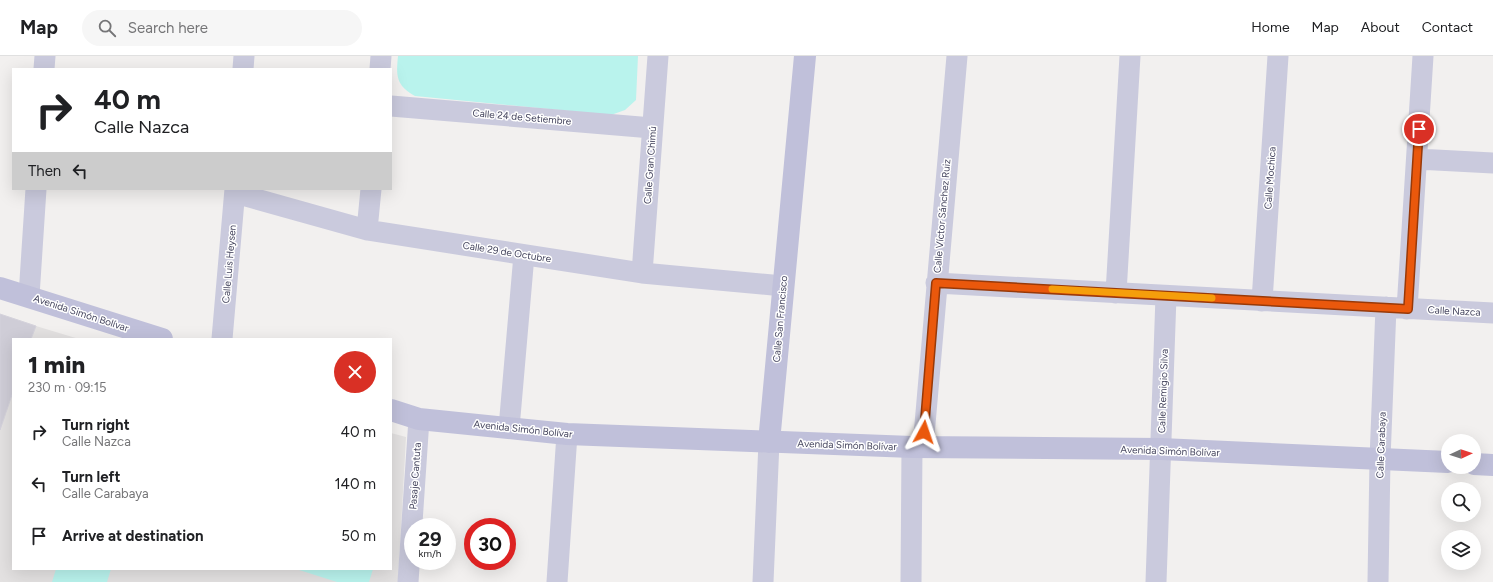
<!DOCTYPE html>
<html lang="en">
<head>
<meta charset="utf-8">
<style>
	body { margin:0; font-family:Figtree,sans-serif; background:#f6f6f6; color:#202124; height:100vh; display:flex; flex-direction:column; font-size:15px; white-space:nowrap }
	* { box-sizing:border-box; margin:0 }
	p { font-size:13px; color:#757577 }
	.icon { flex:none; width:22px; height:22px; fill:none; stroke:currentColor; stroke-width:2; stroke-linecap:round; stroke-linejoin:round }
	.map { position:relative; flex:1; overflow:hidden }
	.drawer { position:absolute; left:12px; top:282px; width:380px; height:232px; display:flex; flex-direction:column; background:#fff; border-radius:0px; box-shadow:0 4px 16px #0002 }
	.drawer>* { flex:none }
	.banner { position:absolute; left:12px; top:12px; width:380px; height:122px; border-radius:0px; box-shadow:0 4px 16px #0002; background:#fff; color:#202124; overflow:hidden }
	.needle { width:26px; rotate:87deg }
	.fabs { position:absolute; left:1441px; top:378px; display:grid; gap:8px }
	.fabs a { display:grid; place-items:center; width:40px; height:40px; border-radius:50%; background:#fff; box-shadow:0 4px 16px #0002; font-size:20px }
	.speed { position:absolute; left:404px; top:462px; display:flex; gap:8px; font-size:20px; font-weight:700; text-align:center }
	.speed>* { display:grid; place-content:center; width:52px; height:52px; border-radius:50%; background:#fff; box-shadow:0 4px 16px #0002; line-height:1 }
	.speed small { font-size:10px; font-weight:400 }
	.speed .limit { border:6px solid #d22; background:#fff; color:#111 }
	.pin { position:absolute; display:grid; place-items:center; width:34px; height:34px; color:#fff; margin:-17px; border:2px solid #fff; border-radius:50%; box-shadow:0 1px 4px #0007 }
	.me { position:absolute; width:44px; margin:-22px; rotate:5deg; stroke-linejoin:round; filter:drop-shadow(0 0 3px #0008) }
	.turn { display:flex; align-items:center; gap:14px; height:84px; padding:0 16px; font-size:18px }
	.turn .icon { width:52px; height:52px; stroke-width:2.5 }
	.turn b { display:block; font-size:28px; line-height:34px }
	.then { display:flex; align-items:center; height:38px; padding:0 16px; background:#0003; gap:8px; font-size:15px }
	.round { display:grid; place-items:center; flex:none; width:42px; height:42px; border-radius:21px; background:#f6f6f6 }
	.head { display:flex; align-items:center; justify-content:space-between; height:68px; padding:0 16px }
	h1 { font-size:24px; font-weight:800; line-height:30px }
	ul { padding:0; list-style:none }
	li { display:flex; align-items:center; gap:12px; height:52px; padding:0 16px }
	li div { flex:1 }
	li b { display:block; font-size:15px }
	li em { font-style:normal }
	header { display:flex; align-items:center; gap:24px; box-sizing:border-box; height:56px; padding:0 20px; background:#fff; border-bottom:1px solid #e0e0e0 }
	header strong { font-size:19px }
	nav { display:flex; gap:22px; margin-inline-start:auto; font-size:14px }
	.search { width:280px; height:36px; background:#f6f6f6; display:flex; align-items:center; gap:10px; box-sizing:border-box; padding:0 14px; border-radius:22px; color:#757577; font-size:15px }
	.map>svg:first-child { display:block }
	.education { fill:#e3e1e1 }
	.green { fill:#b9f3ed }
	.building { fill:#cfcdd7; stroke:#d4d2db }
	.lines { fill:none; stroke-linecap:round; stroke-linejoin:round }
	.street { stroke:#cacadd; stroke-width:21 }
	.secondary { stroke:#c0c0da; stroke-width:22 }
	.route-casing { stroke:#983908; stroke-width:10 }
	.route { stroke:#ea580c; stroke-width:7 }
	.slow { stroke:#f59e0b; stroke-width:7 }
	.labels { text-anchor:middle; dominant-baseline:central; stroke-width:3; stroke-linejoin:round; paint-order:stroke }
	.street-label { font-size:10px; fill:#45455e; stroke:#fff }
</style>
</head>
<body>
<header>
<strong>Map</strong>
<div class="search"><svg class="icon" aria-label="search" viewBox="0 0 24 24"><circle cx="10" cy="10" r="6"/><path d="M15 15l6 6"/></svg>Search here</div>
<nav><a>Home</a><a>Map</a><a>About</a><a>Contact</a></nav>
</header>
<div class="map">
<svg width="1493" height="526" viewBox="0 0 1493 526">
	<rect width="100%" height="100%" fill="#f2f0ef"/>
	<!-- education -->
	<path class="education" d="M36 270 79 283H31Z
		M13 336V513H391V377L406 381 398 526H0V374Z"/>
	<!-- green -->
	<path class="green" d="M398 0H638L636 44 625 54 611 59 415 40C396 29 396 20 398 0Z
		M56 513H111L107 526H52Z
		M296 513H373L369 526H337Z"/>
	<!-- building -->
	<path class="building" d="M0 258 36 270 31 283H13V336L0 374Z"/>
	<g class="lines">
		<!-- street -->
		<path class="street" d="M44 13 45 0
			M243 13 244 0
			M380 13 381 0
			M391 50 652 72
			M1417 103 1493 107
			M235 137 367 174 642 217 783 230
			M367 174 371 133
			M642 217 658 0
			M936 227 1493 257
			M1116 237 1130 0
			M29 240 36 133
			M1262 245 1278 0
			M1407 253 1423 0
			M222 283 235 133
			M509 372 524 199
			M923 391 957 0
			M408 526 419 363
			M557 526 567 378
			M763 526 769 386
			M911 526 912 391
			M1156 526 1166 240
			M1378 526 1380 403 1386 251"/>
		<!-- secondary -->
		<path class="secondary" d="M0 232 162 283
			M391 354 419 363 567 378 912 391 1161 393 1448 406
			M769 386 805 0
			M1474 408 1493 409"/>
	</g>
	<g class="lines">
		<defs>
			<path id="route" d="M924 376 936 227 1408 253 1419 73"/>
		</defs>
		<!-- route casing -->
		<use href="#route" class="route-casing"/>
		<!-- route -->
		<use href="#route" class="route"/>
		<!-- slow -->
		<path class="slow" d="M1052 233 1212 242"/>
	</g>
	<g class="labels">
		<!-- street labels -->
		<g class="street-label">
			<text transform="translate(522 61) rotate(5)">Calle 24 de Setiembre</text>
			<text transform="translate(650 109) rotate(-86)">Calle Gran Chimú</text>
			<text transform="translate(1270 122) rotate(-86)">Calle Mochica</text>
			<text transform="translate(942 160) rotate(-85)">Calle Víctor Sánchez Ruiz</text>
			<text transform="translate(507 196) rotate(9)">Calle 29 de Octubre</text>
			<text transform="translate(229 208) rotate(-85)">Calle Luis Heysen</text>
			<text transform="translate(1454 255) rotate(3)">Calle Nazca</text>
			<text transform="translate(81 257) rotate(18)">Avenida Simón Bolívar</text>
			<text transform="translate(780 263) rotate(-85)">Calle San Francisco</text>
			<text transform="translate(1163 335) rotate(-88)">Calle Remigio Silva</text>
			<text transform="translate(523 373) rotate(6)">Avenida Simón Bolívar</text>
			<text transform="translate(847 389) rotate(2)">Avenida Simón Bolívar</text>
			<text transform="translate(1381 389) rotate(-88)">Calle Carabaya</text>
			<text transform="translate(1170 395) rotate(2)">Avenida Simón Bolívar</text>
			<text transform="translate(415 420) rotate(-86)">Pasaje Cantuta</text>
		</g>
	</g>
</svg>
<div class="fabs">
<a><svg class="needle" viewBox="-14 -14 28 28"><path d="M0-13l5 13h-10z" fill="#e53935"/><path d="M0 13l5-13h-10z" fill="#757577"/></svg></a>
<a><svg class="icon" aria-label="search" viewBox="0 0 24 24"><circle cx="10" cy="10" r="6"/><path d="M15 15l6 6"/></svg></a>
<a><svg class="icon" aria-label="layers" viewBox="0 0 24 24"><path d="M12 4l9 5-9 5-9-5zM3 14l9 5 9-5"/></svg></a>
</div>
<div class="speed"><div>29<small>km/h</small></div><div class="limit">30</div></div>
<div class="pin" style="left:1419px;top:73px;background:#d93025"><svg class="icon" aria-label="arrive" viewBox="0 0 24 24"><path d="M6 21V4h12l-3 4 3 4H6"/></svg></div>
<svg class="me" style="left:924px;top:376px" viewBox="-20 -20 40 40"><path d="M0-17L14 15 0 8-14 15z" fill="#ea580c" stroke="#fff" stroke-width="4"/></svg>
<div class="banner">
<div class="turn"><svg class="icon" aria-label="right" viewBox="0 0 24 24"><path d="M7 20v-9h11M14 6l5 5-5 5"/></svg><div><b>40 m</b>Calle Nazca</div></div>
<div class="then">Then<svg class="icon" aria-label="left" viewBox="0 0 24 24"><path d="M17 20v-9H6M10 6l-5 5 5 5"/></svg></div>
</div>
<section class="drawer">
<div class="head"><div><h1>1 min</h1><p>230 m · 09:15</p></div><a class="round" style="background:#d93025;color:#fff"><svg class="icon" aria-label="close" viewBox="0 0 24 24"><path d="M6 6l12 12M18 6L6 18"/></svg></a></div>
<ul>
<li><svg class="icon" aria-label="right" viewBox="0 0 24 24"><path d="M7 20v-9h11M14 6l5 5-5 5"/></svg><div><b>Turn right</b><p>Calle Nazca</p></div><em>40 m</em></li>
<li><svg class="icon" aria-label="left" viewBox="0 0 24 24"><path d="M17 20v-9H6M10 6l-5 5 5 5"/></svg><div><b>Turn left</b><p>Calle Carabaya</p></div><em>140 m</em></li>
<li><svg class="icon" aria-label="arrive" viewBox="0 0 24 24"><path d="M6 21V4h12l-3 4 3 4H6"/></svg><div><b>Arrive at destination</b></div><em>50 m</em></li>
</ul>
</section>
</div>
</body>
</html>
